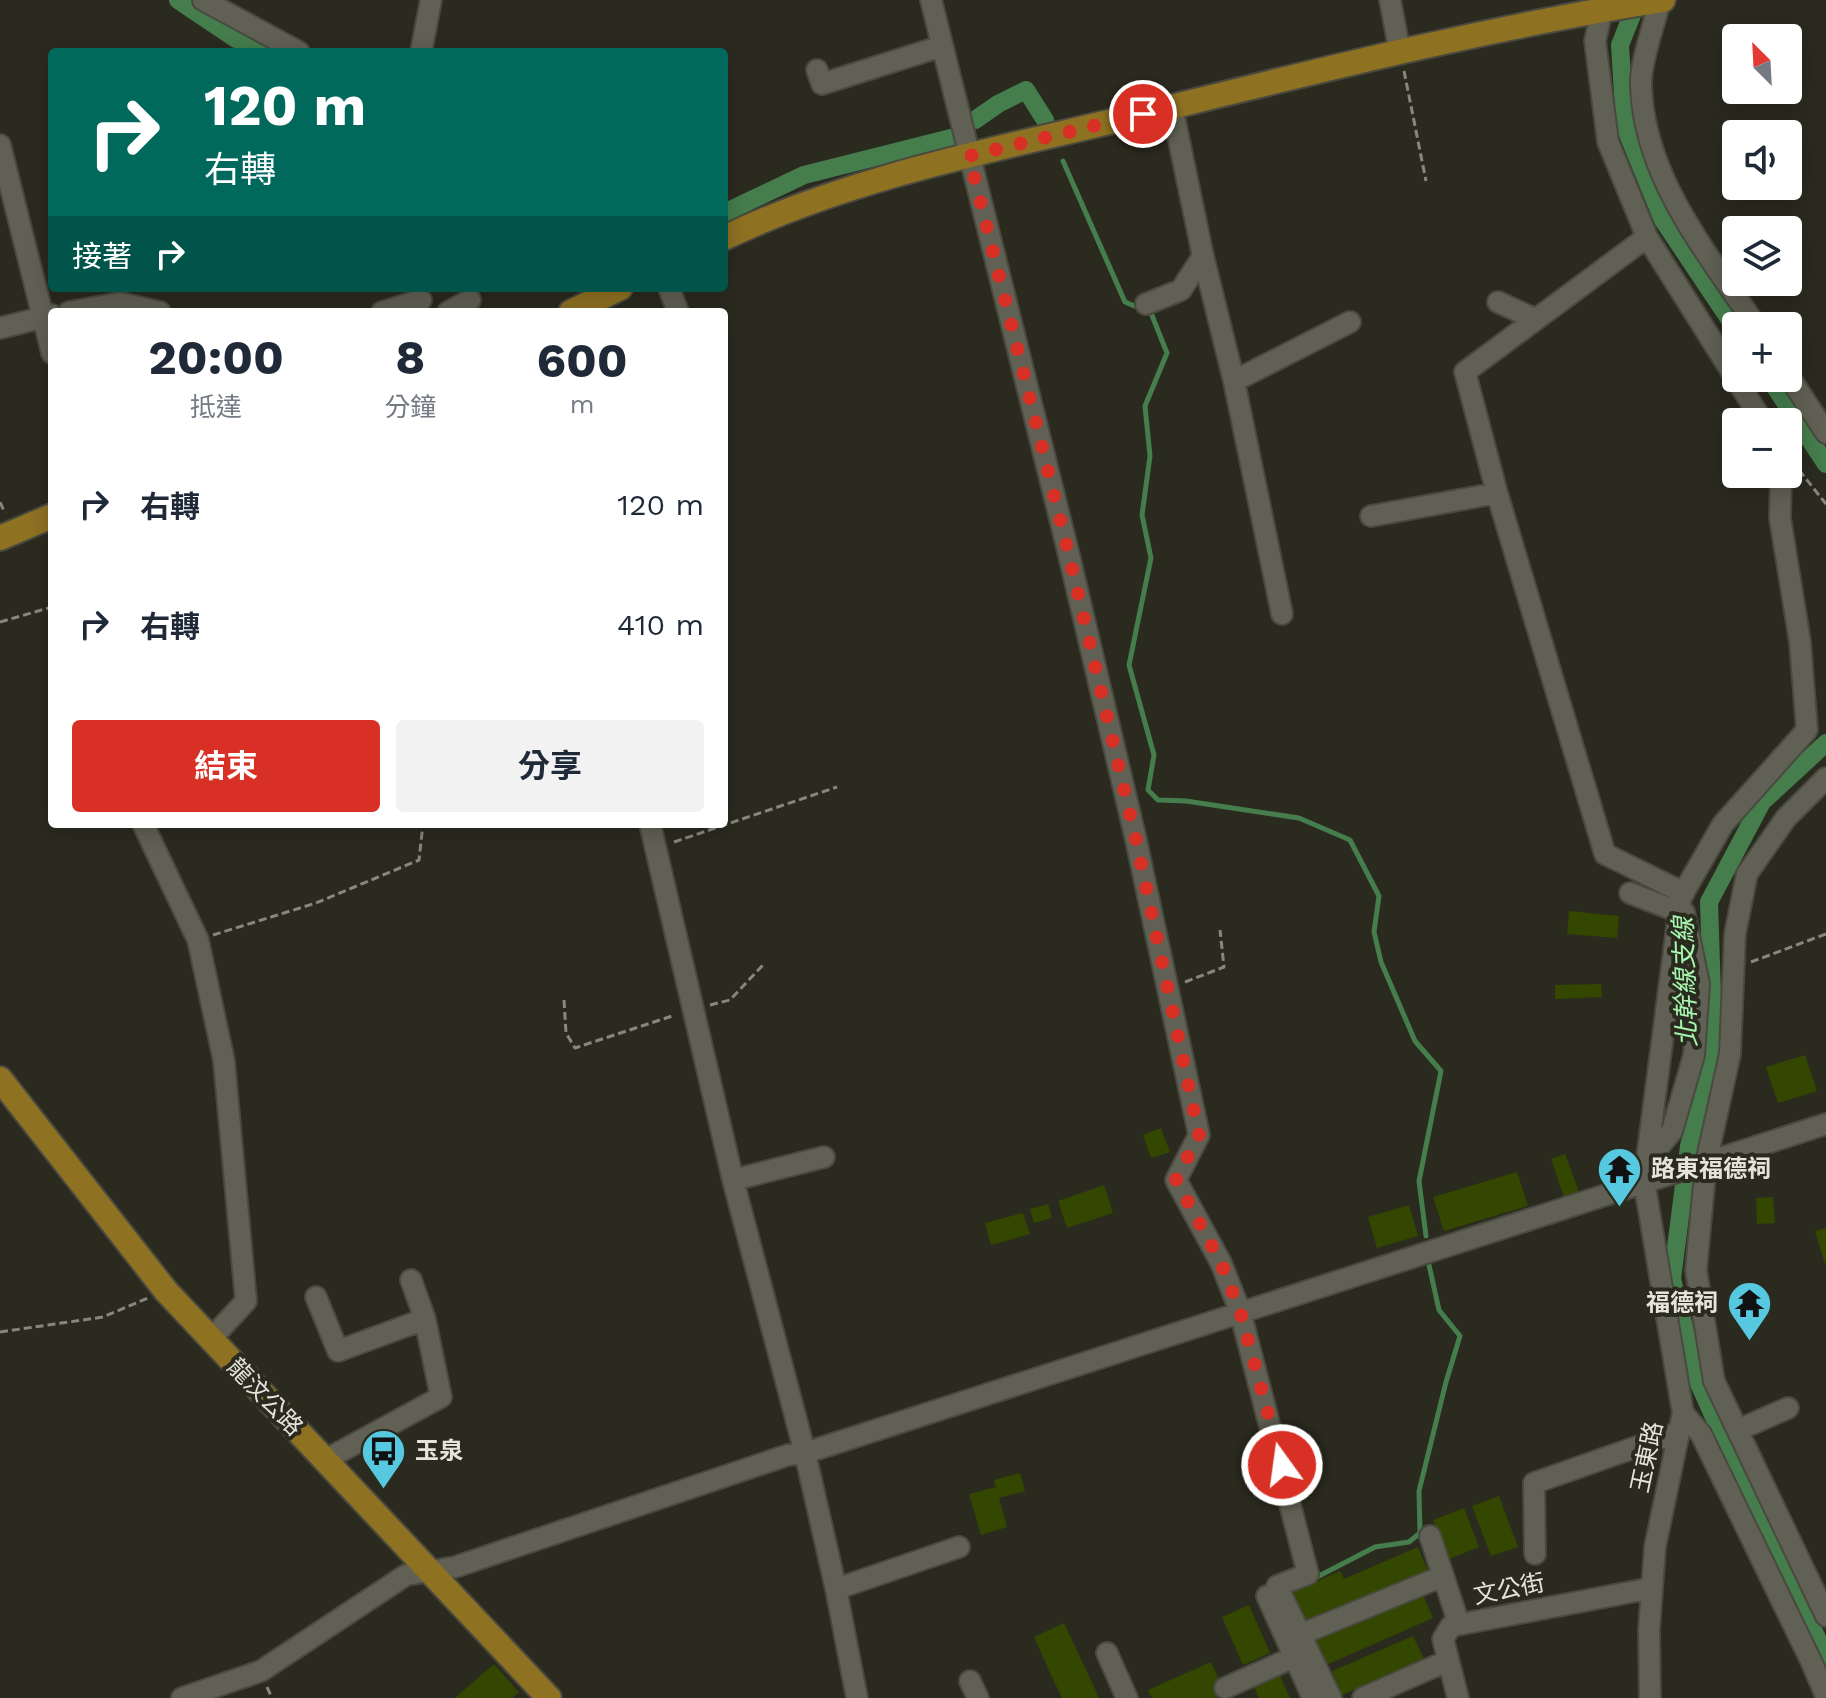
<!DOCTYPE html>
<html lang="zh-TW">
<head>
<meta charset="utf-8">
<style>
	body { margin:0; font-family:"Work Sans","Noto Sans TC",sans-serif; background:#f2f2f3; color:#1f2937; height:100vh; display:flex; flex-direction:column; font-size:30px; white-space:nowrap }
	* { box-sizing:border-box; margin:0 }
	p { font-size:26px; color:#747a83 }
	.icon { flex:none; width:44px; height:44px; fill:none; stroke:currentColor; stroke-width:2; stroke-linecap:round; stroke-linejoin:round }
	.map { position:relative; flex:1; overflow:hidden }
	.details { position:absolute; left:48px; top:308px; width:680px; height:520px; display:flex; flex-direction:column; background:#fff; border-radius:8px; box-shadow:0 4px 20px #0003 }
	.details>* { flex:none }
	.guide { position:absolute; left:48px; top:48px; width:680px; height:244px; border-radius:8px; box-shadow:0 4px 20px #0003; background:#00695c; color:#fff; overflow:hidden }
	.needle { width:52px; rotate:336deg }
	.controls { position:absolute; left:1722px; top:24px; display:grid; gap:16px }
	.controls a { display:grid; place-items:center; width:80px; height:80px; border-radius:8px; background:#fff; box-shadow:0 4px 20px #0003; font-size:40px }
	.pin { position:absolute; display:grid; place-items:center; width:68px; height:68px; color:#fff; margin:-34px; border:4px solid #fff; border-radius:50%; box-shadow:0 2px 8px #0007 }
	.me { position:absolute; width:88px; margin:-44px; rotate:346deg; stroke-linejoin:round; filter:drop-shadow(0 0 6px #0008) }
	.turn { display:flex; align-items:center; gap:28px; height:168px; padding:0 24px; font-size:36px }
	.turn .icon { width:104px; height:104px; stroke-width:2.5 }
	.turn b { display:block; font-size:56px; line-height:68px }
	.then { display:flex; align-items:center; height:76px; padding:0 24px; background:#0003; gap:16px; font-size:30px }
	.eta { display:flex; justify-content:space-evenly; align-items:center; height:136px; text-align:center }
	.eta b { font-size:48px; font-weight:700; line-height:56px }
	.button { display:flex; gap:16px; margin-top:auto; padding:16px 24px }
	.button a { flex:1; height:92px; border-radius:8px; background:#d93025; color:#fff; font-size:32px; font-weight:700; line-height:92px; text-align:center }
	.button a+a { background:#f2f2f3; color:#1f2937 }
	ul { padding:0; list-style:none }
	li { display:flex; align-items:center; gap:24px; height:120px; padding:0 24px }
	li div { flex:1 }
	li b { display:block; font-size:30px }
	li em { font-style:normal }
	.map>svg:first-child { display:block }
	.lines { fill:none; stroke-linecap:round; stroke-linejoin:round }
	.stream { stroke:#457d4d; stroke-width:5 }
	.canal { stroke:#457d4d; stroke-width:18 }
	.building { fill:#334700 }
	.minor-casing { stroke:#49493f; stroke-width:24 }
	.major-casing { stroke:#49493f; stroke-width:28 }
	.path { stroke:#88877e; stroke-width:3; stroke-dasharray:8 4; stroke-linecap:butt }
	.minor { stroke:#616054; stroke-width:20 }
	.major { stroke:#8f7122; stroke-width:24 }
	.route { stroke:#d93025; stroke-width:14; stroke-dasharray:0 25.2 }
	.labels { text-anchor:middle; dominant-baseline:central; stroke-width:8; stroke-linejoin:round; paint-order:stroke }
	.poi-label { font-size:24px; font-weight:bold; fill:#e4e4dd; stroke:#2b2a1f; text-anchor:start }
	.street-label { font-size:24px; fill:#e4e4dd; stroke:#2b2a1f }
	.water-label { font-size:26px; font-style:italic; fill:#a6f6af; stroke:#2b2a1f }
</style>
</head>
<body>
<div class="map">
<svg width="1826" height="1698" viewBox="0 0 1826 1698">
	<rect width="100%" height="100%" fill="#2b2a1f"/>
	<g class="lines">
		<!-- stream -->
		<path class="stream" d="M1063 161 1125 302 1151 313 1167 353 1145 406 1150 456 1142 515 1151 558 1129 665 1154 755 1148 790 1158 800 1186 801 1299 818 1350 840 1379 896 1374 932 1381 962 1415 1041 1441 1071 1419 1181 1426 1236
			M1803 430 1814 424
			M1315 1578 1375 1547 1409 1542 1420 1533 1419 1491 1446 1382 1460 1336 1439 1310 1429 1265"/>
		<!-- canal -->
		<path class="canal" d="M178 0 236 39 269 52
			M1638 0 1620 45 1625 127 1663 220 1736 329
			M975 120 998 104 1026 90 1045 120
			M724 213 804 175 951 138
			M1769 378 1826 464
			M1826 743 1762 802 1709 902 1714 1057 1689 1146 1672 1279 1697 1379 1737 1469 1826 1657"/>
	</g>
	<!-- building -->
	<path class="building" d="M1569 911 1619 916 1617 938 1567 934Z
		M1601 984 1602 997 1555 999V985Z
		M1805 1055 1817 1091 1778 1103 1766 1067Z
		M1161 1128 1170 1152 1151 1158 1143 1135Z
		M1565 1154 1579 1192 1564 1197 1551 1159Z
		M1517 1172 1528 1206 1444 1231 1433 1197Z
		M1104 1185 1113 1213 1067 1228 1058 1201Z
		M1773 1197 1775 1223 1757 1224 1756 1198Z
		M1048 1204 1052 1218 1034 1223 1030 1209Z
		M1409 1205 1418 1236 1377 1248 1368 1217Z
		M1023 1213 1030 1234 991 1245 985 1223Z
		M1826 1228V1263L1825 1264 1815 1231Z
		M1020 1473 1025 1491 999 1498 1007 1527 981 1535 969 1494 996 1487 994 1480Z
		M1499 1496 1518 1547 1491 1556 1472 1506Z
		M1464 1508 1479 1547 1449 1559 1433 1520Z
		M1418 1547 1430 1575 1308 1629 1292 1592 1340 1571 1344 1579Z
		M1422 1593 1433 1618 1326 1665 1315 1640Z
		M1249 1605 1270 1653 1243 1665 1222 1617Z
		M1064 1623 1082 1661 1099 1698H1062L1051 1675 1034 1637Z
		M1413 1636 1424 1659 1342 1695 1332 1671Z
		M1211 1662 1225 1693 1214 1698H1152L1148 1690Z
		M494 1664 519 1692 512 1698H455Z
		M1275 1665 1290 1698H1259L1249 1676Z"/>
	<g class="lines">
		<defs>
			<path id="minor" d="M203 0 299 52
				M931 0 1067 547 1136 840 1199 1135 1176 1180 1221 1263 1240 1311 1308 1574 1277 1586 1331 1698
				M1390 0 1400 53
				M1608 0 1602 10 1595 41 1608 142 1647 237 1763 422
				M1660 0C1655 22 1640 63 1641 84 1643 177 1707 252 1756 326
				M421 52 431 0
				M817 70 822 84 942 46
				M1172 107 1203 256 1234 381 1282 614
				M0 145 52 353
				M1647 237 1465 372 1497 493 1605 854 1684 893
				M669 288 678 312
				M1498 302 1535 319
				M1146 304 1181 290 1203 256
				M69 312 120 303 160 312
				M382 312 421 300
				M448 312 470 300
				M0 328 52 315
				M1788 375 1826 433
				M1234 381 1350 322
				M1371 516 1497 493
				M1826 778 1786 818 1747 874 1735 934 1730 1054 1706 1163 1696 1270 1714 1381 1826 1616
				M143 824 198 940 224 1061 246 1301 211 1339
				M650 824 733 1180 805 1453 836 1589 857 1698
				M1630 893 1679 912
				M1646 1162 1672 1131 1694 1055 1699 984 1684 912
				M733 1180 824 1157
				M316 1297 338 1351 425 1319
				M1683 1413 1701 1434 1812 1663 1826 1696
				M1738 1430 1788 1408
				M325 1460 441 1397 425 1319 411 1280
				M1430 1536 1459 1624
				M1535 1554 1534 1483 1679 1432
				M836 1589 959 1547
				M1267 1596 1313 1698
				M1309 1631 1443 1576
				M1107 1653 1127 1698
				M970 1681 978 1698
				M1225 1688 1294 1657
				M182 1698 261 1671 406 1575 455 1567 788 1455 805 1453 1826 1124
				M1363 1698 1447 1661
				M1458 1698 1443 1639 1451 1626 1652 1588
				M1650 1698 1649 1630 1655 1547 1683 1413 1644 1181 1681 897 1723 824 1807 730 1800 642 1780 518 1781 474"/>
			<path id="major" d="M724 238C851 177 994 150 1130 117 1306 74 1484 28 1663 0
				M571 312 620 288
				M0 538 52 516
				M0 1079 166 1291 549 1698"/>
		</defs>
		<!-- minor casing -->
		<use href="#minor" class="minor-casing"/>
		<!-- major casing -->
		<use href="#major" class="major-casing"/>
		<!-- path -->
		<path class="path" d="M1404 71 1426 181
			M1799 470 1826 504
			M0 502 5 513
			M0 622 52 607
			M674 842 837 787
			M213 935 316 903 419 860 423 824
			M1751 962 1826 934
			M1185 982 1224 967 1220 930
			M564 1000 566 1033 575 1048 675 1015
			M710 1005 730 1000 763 965
			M0 1332 103 1317 148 1298
			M267 1687 272 1698"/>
		<!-- minor -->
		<use href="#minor" class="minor"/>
		<!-- major -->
		<use href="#major" class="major"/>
	</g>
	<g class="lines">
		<!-- route -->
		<path class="route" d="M1143 114 969 156 1067 547 1136 840 1199 1135 1176 1180 1221 1263 1240 1311 1282 1465"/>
	</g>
	<!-- icons -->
	<defs>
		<symbol id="temple-pin" viewBox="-11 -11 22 30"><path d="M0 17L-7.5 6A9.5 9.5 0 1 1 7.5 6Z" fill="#56c9e0" stroke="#2b2a1f"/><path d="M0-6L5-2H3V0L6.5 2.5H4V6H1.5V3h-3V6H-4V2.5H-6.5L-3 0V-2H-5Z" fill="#111"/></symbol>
		<symbol id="bus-pin" viewBox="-11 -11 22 30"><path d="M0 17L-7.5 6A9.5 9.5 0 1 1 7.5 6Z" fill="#56c9e0" stroke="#2b2a1f"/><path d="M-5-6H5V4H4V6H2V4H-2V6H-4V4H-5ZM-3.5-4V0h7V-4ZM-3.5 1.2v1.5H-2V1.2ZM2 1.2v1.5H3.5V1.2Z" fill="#111"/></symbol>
	</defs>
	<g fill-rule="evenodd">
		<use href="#temple-pin" x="1594" y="1144" width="51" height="69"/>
		<use href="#temple-pin" x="1724" y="1278" width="51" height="69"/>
		<use href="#bus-pin" x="358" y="1426" width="51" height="69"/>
	</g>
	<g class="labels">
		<!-- poi labels -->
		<g class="poi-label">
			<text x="1651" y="1169">路東福德祠</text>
			<text x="1718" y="1303" text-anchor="end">福德祠</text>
			<text x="415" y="1451">玉泉</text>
		</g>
		<!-- street labels -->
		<g class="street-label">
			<text transform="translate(265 1397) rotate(46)">龍汶公路</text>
			<text transform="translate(1647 1457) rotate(-78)">玉東路</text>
			<text transform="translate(1509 1589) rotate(-11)">文公街</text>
		</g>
		<!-- water labels -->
		<g class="water-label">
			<text transform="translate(1685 982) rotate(-92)">北幹線支線</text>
		</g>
	</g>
</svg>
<div class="controls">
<a><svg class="needle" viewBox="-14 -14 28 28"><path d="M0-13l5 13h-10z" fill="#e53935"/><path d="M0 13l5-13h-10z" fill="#747a83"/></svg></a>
<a><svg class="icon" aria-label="sound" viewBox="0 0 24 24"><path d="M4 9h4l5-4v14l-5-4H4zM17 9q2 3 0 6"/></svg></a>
<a><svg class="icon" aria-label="layers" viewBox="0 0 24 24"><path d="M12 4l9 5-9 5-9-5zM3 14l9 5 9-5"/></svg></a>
<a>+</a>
<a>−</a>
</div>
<div class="pin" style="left:1143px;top:114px;background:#d93025"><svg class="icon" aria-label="arrive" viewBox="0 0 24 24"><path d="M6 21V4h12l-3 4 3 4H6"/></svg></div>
<svg class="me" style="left:1282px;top:1465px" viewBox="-20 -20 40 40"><circle r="17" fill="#d93025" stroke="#fff" stroke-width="3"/><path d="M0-11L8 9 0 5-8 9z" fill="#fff"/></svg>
<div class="guide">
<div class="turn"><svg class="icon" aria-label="right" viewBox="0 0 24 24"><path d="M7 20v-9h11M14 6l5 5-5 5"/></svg><div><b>120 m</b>右轉</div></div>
<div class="then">接著<svg class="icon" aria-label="right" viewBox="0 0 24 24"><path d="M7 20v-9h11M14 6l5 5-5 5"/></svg></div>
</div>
<section class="details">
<div class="eta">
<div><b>20:00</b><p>抵達</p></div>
<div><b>8</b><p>分鐘</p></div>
<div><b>600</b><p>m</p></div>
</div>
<ul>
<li><svg class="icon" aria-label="right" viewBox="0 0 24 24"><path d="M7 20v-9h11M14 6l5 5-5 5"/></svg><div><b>右轉</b></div><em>120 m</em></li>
<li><svg class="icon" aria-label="right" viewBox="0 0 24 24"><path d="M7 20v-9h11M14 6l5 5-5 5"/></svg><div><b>右轉</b></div><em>410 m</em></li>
</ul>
<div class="button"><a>結束</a><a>分享</a></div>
</section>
</div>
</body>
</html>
